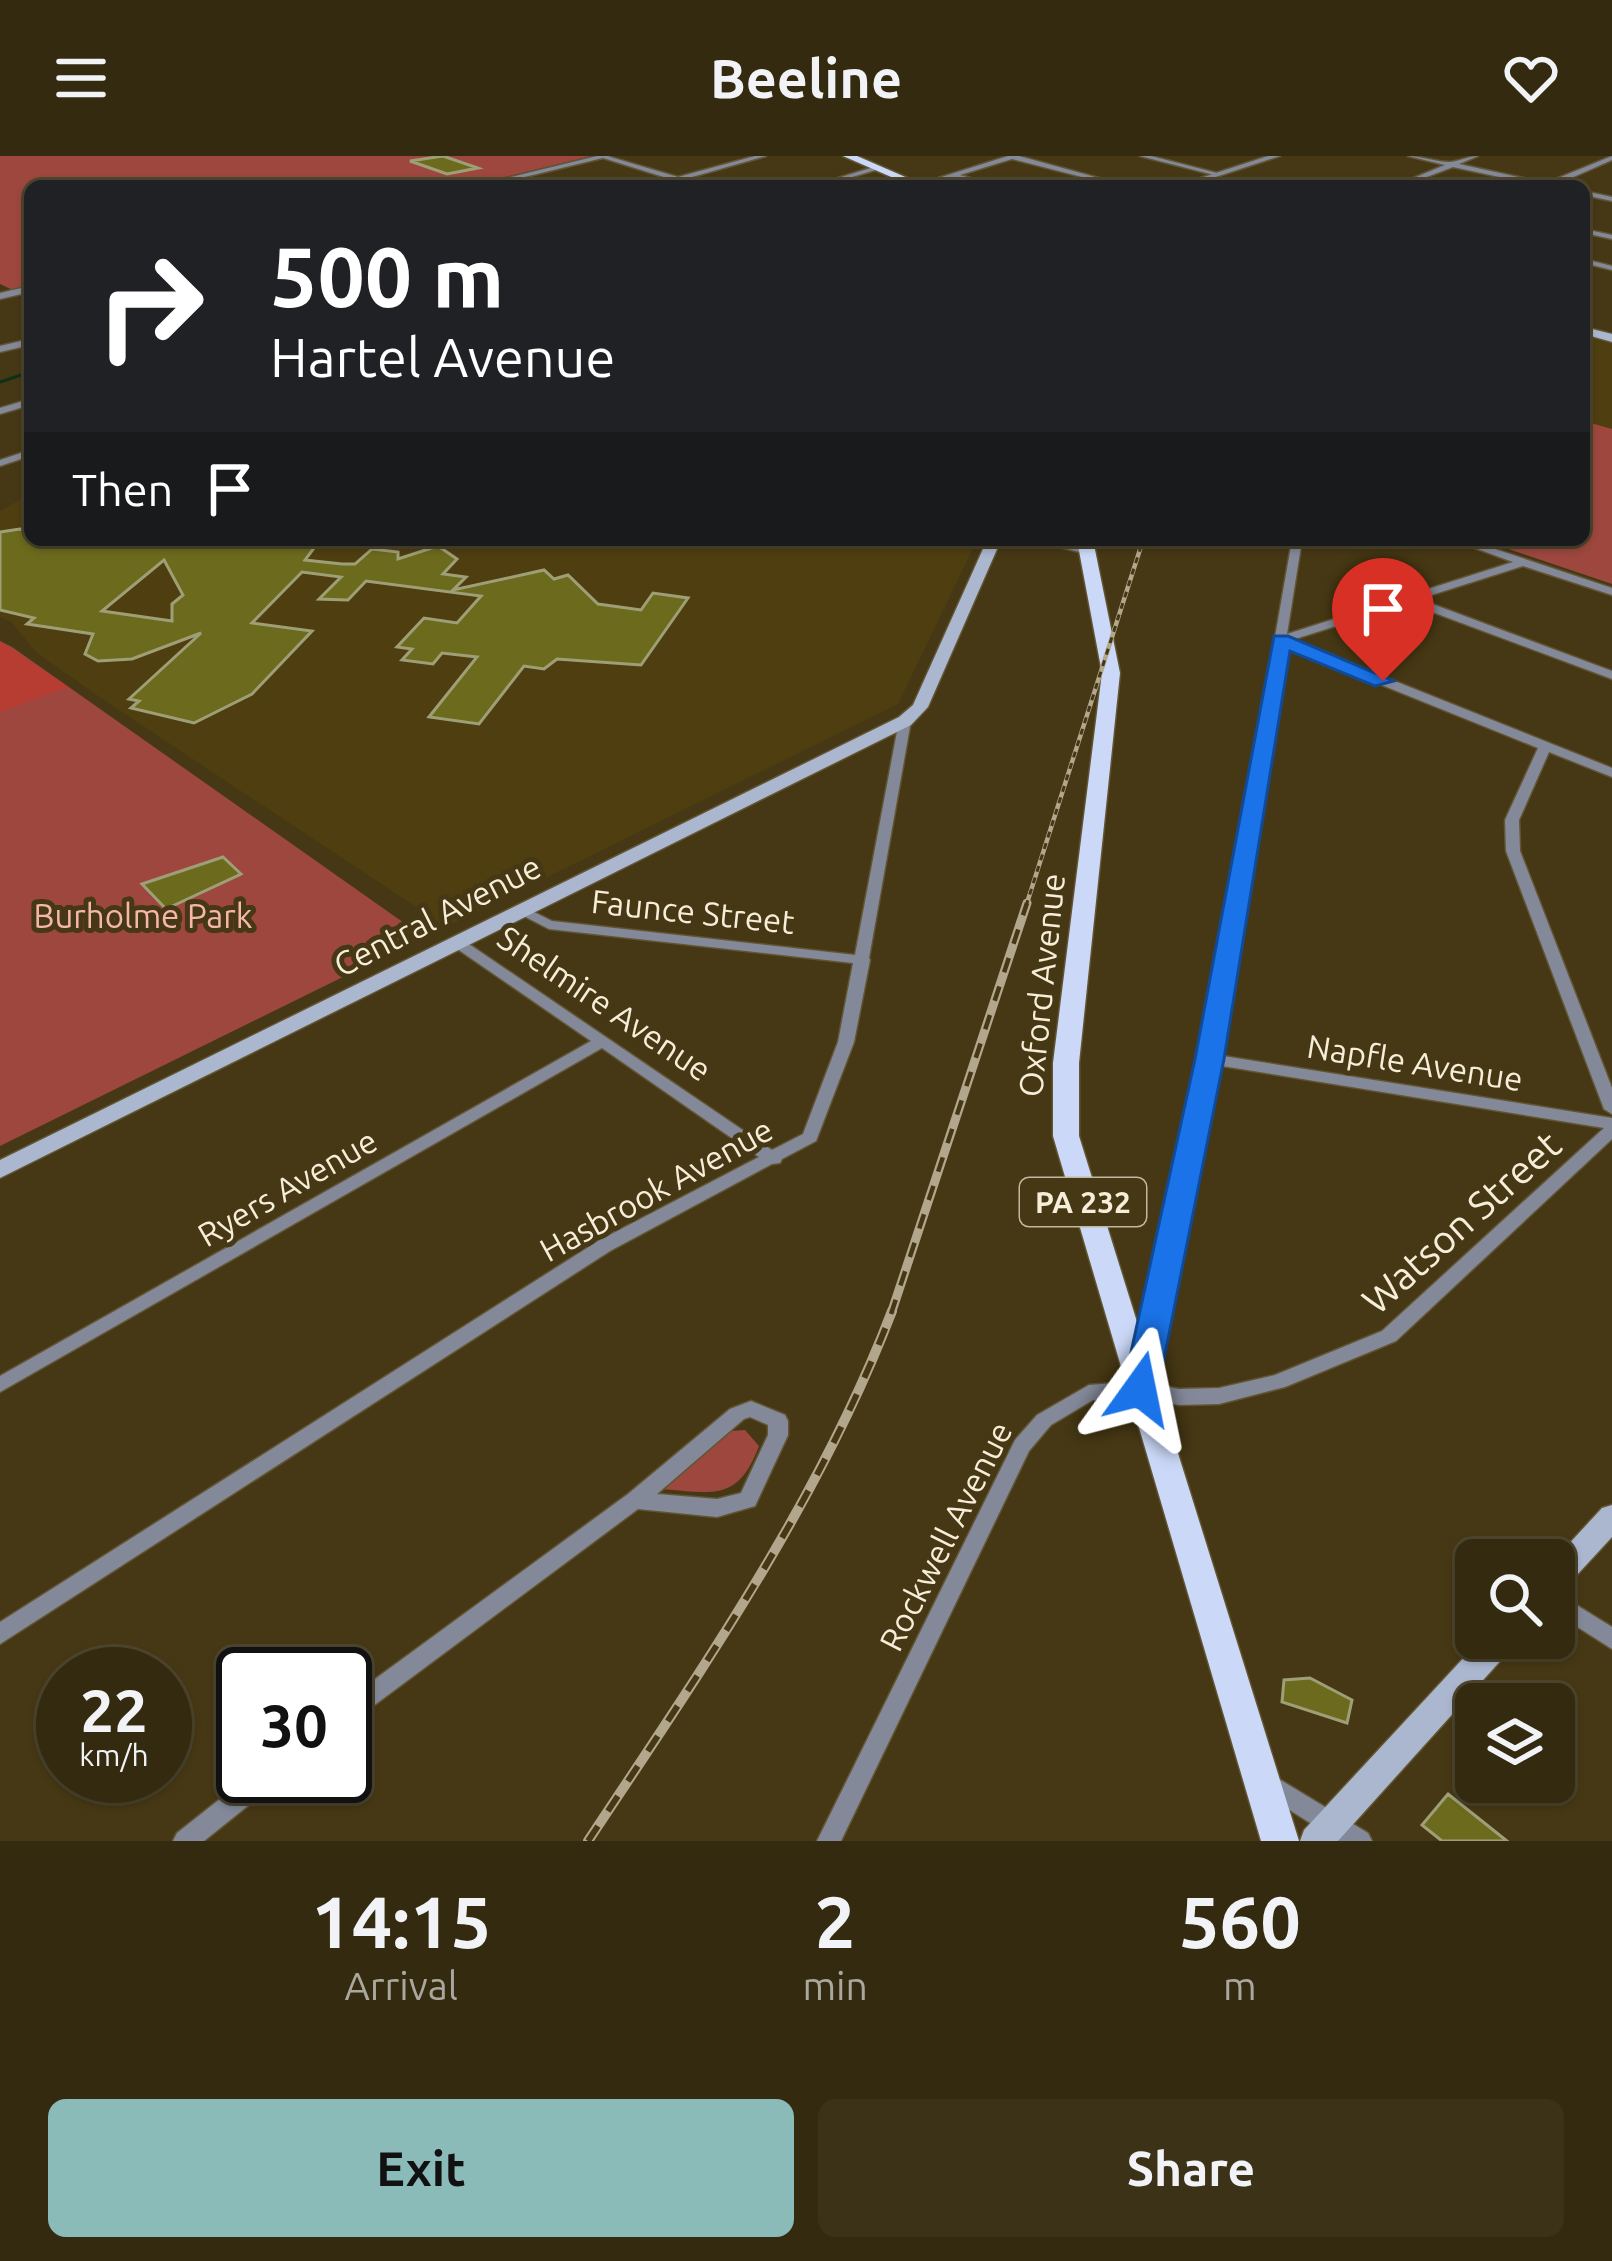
<!DOCTYPE html>
<html lang="en">
<head>
<meta charset="utf-8">
<style>
	body { margin:0; font-family:Ubuntu,sans-serif; background:#3c3218; color:#f1f3f6; height:100vh; display:flex; flex-direction:column; font-size:45px; white-space:nowrap }
	* { box-sizing:border-box; margin:0 }
	p { font-size:39px; color:#a9a79e }
	.icon { flex:none; width:66px; height:66px; fill:none; stroke:currentColor; stroke-width:2; stroke-linecap:round; stroke-linejoin:round }
	.map { position:relative; height:1685px; overflow:hidden }
	.details { display:flex; flex-direction:column; background:#342a0f; flex:1 }
	.details>* { flex:none }
	.guide { position:absolute; left:24px; top:24px; width:1566px; height:366px; border-radius:18px; box-shadow:0 3px 9px #0004,0 0 0 3px #4e462f; background:#202124; color:#fff; overflow:hidden }
	.fabs { position:absolute; left:1455px; top:1383px; display:grid; gap:24px }
	.fabs a { display:grid; place-items:center; width:120px; height:120px; border-radius:18px; background:#342a0f; box-shadow:0 3px 9px #0004,0 0 0 3px #4e462f; font-size:60px }
	.speed { position:absolute; left:36px; top:1491px; display:flex; gap:24px; font-size:60px; font-weight:700; text-align:center }
	.speed>* { display:grid; place-content:center; width:156px; height:156px; border-radius:50%; background:#342a0f; box-shadow:0 3px 9px #0004,0 0 0 3px #4e462f; line-height:1 }
	.speed small { font-size:30px; font-weight:400 }
	.speed .limit { border:6px solid #111; border-radius:18px; background:#fff; color:#111 }
	.pin { position:absolute; display:grid; place-items:center; width:102px; height:102px; color:#fff; margin:-123px -51px; border-radius:50% 50% 50% 0; rotate:-45deg; box-shadow:0 0 12px #0007 }
	.pin .icon { rotate:45deg }
	.me { position:absolute; width:132px; margin:-66px; rotate:12deg; stroke-linejoin:round; filter:drop-shadow(0 0 9px #0008) }
	.turn { display:flex; align-items:center; gap:42px; height:252px; padding:0 48px; font-size:54px }
	.turn .icon { width:156px; height:156px; stroke-width:2.5 }
	.turn b { display:block; font-size:84px; line-height:102px }
	.then { display:flex; align-items:center; height:114px; padding:0 48px; background:#0003; gap:24px; font-size:45px }
	.eta { display:flex; justify-content:space-evenly; align-items:center; height:204px; text-align:center }
	.eta b { font-size:72px; font-weight:700; line-height:84px }
	.cta { display:flex; gap:24px; margin-top:auto; padding:24px 48px }
	.cta a { flex:1; height:138px; border-radius:18px; background:#8bbbb9; color:#111; font-size:48px; font-weight:700; line-height:138px; text-align:center }
	.cta a+a { background:#3c3218; color:#f1f3f6 }
	header { display:flex; justify-content:space-between; align-items:center; height:156px; padding:0 48px; background:#342a0f; font-size:54px; font-weight:700 }
	.map>svg:first-child { display:block }
	.built { fill:#4f3e10 }
	.green { fill:#9d473e }
	.forest { fill:#b73c32 }
	.lines { fill:none; stroke-linecap:round; stroke-linejoin:round }
	.stream { stroke:#0d3115; stroke-width:3 }
	.building { fill:#6b6a1d; stroke:#9f9f77; stroke-width:3; fill-rule:evenodd }
	.minor-casing { stroke:#625534; stroke-width:3 }
	.tertiary-casing { stroke:#625534; stroke-width:3 }
	.secondary-casing { stroke:#625534; stroke-width:3 }
	.primary-casing { stroke:#625534; stroke-width:3 }
	.minor { fill:#838999; fill-rule:evenodd }
	.tertiary { fill:#838999; fill-rule:evenodd }
	.secondary { fill:#abb6cf; fill-rule:evenodd }
	.primary { fill:#cbd8f8; fill-rule:evenodd }
	.rail-far2-casing { stroke:#b2a78c; stroke-width:4.5 }
	.rail-far1-casing { stroke:#b2a78c; stroke-width:9 }
	.rail-casing { stroke:#b2a78c; stroke-width:10 }
	.rail-far2 { stroke:#463814; stroke-width:3; stroke-dasharray:6; stroke-linecap:butt }
	.rail-far1 { stroke:#463814; stroke-width:4.5; stroke-dasharray:15; stroke-linecap:butt }
	.rail { stroke:#463814; stroke-width:6; stroke-dasharray:18; stroke-linecap:butt }
	.route { fill:#1a73e8; stroke:#114b97; stroke-width:3 }
	.labels { text-anchor:middle; dominant-baseline:central; stroke-width:10; stroke-linejoin:round; paint-order:stroke }
	.shield { fill:#463814; stroke:#c2b79f; stroke-width:3 }
	.shield-label { font-size:30px; font-weight:bold; fill:#f7eeda }
	.street-label { font-size:33px; fill:#f7eeda; stroke:#463814 }
	.park-label { font-size:33px; fill:#f6b6ac; stroke:#463814 }
	.near-street-label { font-size:39px; fill:#f7eeda; stroke:#463814 }
</style>
</head>
<body>
<header><svg class="icon" aria-label="menu" viewBox="0 0 24 24"><path d="M4 6h16M4 12h16M4 18h16"/></svg>Beeline<svg class="icon" aria-label="heart" viewBox="0 0 24 24"><path d="M12 20l-8-8c-3-5 5-10 8-4 3-6 11-1 8 4z"/></svg></header>
<div class="map">
<svg width="1612" height="1685" viewBox="0 0 1612 1685">
	<rect width="100%" height="100%" fill="#463814"/>
	<!-- built -->
	<path class="built" d="M1584 180 1612 188V273L1584 265Z
		M30 338V384H977L898 548 446 771 101 542 37 497 11 466 0 461V355Z"/>
	<!-- green -->
	<path class="green" d="M0 0H592L468 30H30V132L15 135 0 128Z
		M1584 265 1612 273V428L1482 384H1584Z
		M0 485 12 491 424 781 0 990Z
		M745 1274 759 1290C738 1346 714 1337 661 1333L665 1323 731 1275Z"/>
	<!-- forest -->
	<path class="forest" d="M0 485 68 531 0 556Z"/>
	<g class="lines">
		<!-- stream -->
		<path class="stream" d="M0 226 30 216"/>
	</g>
	<!-- building -->
	<path class="building" d="M443 0 478 12 447 18 410 5Z
		M20 373 30 374V384H320L305 404 342 408H355L372 393 398 396V403L438 390 457 403 443 418 466 421 453 434 544 414 554 423 568 419 598 448 641 454 653 437 688 442 641 509 557 503 544 513 524 510 479 568 429 561 477 501 442 497 433 508 402 504 412 493 397 491 424 462 457 467 481 440 366 425 348 444 319 443 341 421 302 416 252 467 312 475 252 538 194 567 131 552 139 545 129 543 201 477 132 503 98 505 85 498 93 478 27 468 34 462 0 454V376ZM164 404 183 439 172 448V465L102 455Z
		M223 701 241 718 166 753 142 728Z
		M1310 1522 1352 1544 1347 1567 1282 1546 1284 1524Z
		M1448 1638 1507 1685H1442L1422 1669Z"/>
	<g class="lines">
		<defs>
			<path id="minor" d="M607 0 678 21 755 0H766L685 23 706 30C697 30 690 27 681 26 670 24 658 30 647 30L670 23 600 1Z
				M1008 0H1019L1128 30H1117L1012 3 960 19 998 30C983 30 971 23 956 22 944 21 929 29 916 29Z
				M1140 0H1151L1221 18 1218 20Z
				M1408 0C1422 0 1435 6 1449 6 1458 6 1468 0 1478 0L1459 8 1546 27 1612 0V4L1553 30H1541L1453 11 1403 30H1394L1445 9Z
				M877 10 879 13 822 30H812Z
				M1584 35 1612 41V45L1584 39Z
				M1584 73 1612 79V83L1584 77Z
				M1584 103 1612 110V114L1584 107Z
				M30 183V189L0 196V190Z
				M30 243V249L0 258V252Z
				M30 294V300L0 310V304Z
				M1032 384H1051L1092 395 1087 398Z
				M1292 384H1302L1287 478 1513 406 1453 384H1468L1612 432V439L1523 410 1419 443 1612 515V523L1408 447 1292 484 1612 612V621L1549 596 1519 664 1520 695 1612 932V958L1604 953 1506 695 1505 664 1538 592 1285 490 1217 899 1612 962V983L1396 1185 1285 1231 1219 1248 1179 1249 1140 1241 1093 1244 1051 1269 1029 1295 841 1685H817L1015 1284 1037 1259 1089 1229 1140 1225 1179 1233 1219 1232 1275 1219 1382 1175 1604 972 1216 909 1152 1218 1150 1223 1143 1225 1136 1223 1134 1218 1201 903Z
				M905 561 911 565 869 802 870 804 854 886 816 985 782 1003 780 1007 772 1008 610 1095 0 1488V1466L598 1085 759 1001 602 892 0 1236V1220L591 885 453 790 451 787 453 784H463L772 994 803 978 838 886 853 807 549 773 512 754 514 751H524L552 765 855 799 899 565Z
				M751 1245 785 1259 788 1265V1279L755 1350 717 1361 638 1353 353 1565 345 1568V1545L628 1338 730 1253ZM750 1261 768 1269V1279L741 1337 717 1343 657 1338 744 1263Z
				M1554 1435 1612 1471V1493L1554 1456Z
				M1269 1617 1368 1677 1372 1685H1339L1261 1636 1258 1628 1261 1620Z
				M249 1620H278L275 1628 204 1685H173L177 1677Z"/>
			<path id="tertiary" d="M597 0H611L488 30H474Z
				M1268 0H1280L1188 30H1176Z
				M30 130V136L0 143V137Z"/>
			<path id="secondary" d="M1584 171 1612 178V186L1584 178Z
				M987 384H1001L928 551 911 569 0 1022V1004L899 561 913 549Z
				M1612 1349V1381L1564 1433 1554 1437V1404L1602 1352Z
				M1482 1482H1516L1512 1492 1338 1685H1300L1304 1674Z"/>
			<path id="primary" d="M843 0H857L926 30H912Z
				M1077 384H1093L1120 517 1079 907V980L1299 1685H1261L1053 980V907L1102 517Z"/>
		</defs>
		<!-- minor casing -->
		<use href="#minor" class="minor-casing"/>
		<!-- tertiary casing -->
		<use href="#tertiary" class="tertiary-casing"/>
		<!-- secondary casing -->
		<use href="#secondary" class="secondary-casing"/>
		<!-- primary casing -->
		<use href="#primary" class="primary-casing"/>
		<!-- minor -->
		<use href="#minor" class="minor"/>
		<!-- tertiary -->
		<use href="#tertiary" class="tertiary"/>
		<!-- secondary -->
		<use href="#secondary" class="secondary"/>
		<!-- primary -->
		<use href="#primary" class="primary"/>
		<defs>
			<path id="rail-far2" d="M1026 750 1143 384"/>
			<path id="rail-far1" d="M891 1158 1027 747"/>
			<path id="rail" d="M588 1685C700 1516 819 1346 892 1155"/>
		</defs>
		<!-- rail-far2 casing -->
		<use href="#rail-far2" class="rail-far2-casing"/>
		<!-- rail-far1 casing -->
		<use href="#rail-far1" class="rail-far1-casing"/>
		<!-- rail casing -->
		<use href="#rail" class="rail-casing"/>
		<!-- rail-far2 -->
		<use href="#rail-far2" class="rail-far2"/>
		<!-- rail-far1 -->
		<use href="#rail-far1" class="rail-far1"/>
		<!-- rail -->
		<use href="#rail" class="rail"/>
	</g>
	<!-- route -->
	<path class="route" d="M1274 480H1288L1394 525 1375 530 1290 495 1224 903 1158 1233 1152 1242H1128L1123 1233 1195 903Z"/>
	<g class="labels">
		<!-- shield labels -->
		<rect class="shield" x="1020" y="1022" width="126" height="48" rx="9"/>
		<g class="shield-label">
			<text x="1083" y="1046">PA 232</text>
		</g>
		<!-- street labels -->
		<g class="street-label">
			<text transform="translate(693 755) rotate(6)">Faunce Street</text>
			<text transform="translate(437 759) rotate(-27)">Central Avenue</text>
			<text transform="translate(1041 829) rotate(-84)">Oxford Avenue</text>
			<text transform="translate(605 847) rotate(34)">Shelmire Avenue</text>
			<text transform="translate(1415 906) rotate(9)">Napfle Avenue</text>
			<text transform="translate(287 1031) rotate(-30)">Ryers Avenue</text>
			<text transform="translate(656 1033) rotate(-29)">Hasbrook Avenue</text>
			<text transform="translate(945 1380) rotate(-63)">Rockwell Avenue</text>
		</g>
		<!-- park labels -->
		<g class="park-label">
			<text x="143" y="759">Burholme Park</text>
		</g>
		<!-- near-street labels -->
		<g class="near-street-label">
			<text transform="translate(1461 1066) rotate(-42)">Watson Street</text>
		</g>
	</g>
</svg>
<div class="fabs">
<a><svg class="icon" aria-label="search" viewBox="0 0 24 24"><circle cx="10" cy="10" r="6"/><path d="M15 15l6 6"/></svg></a>
<a><svg class="icon" aria-label="layers" viewBox="0 0 24 24"><path d="M12 4l9 5-9 5-9-5zM3 14l9 5 9-5"/></svg></a>
</div>
<div class="speed"><div>22<small>km/h</small></div><div class="limit">30</div></div>
<div class="pin" style="left:1383px;top:525px;background:#d93025"><svg class="icon" aria-label="arrive" viewBox="0 0 24 24"><path d="M6 21V4h12l-3 4 3 4H6"/></svg></div>
<svg class="me" style="left:1140px;top:1233px" viewBox="-20 -20 40 40"><path d="M0-17L14 15 0 8-14 15z" fill="#1a73e8" stroke="#fff" stroke-width="4"/></svg>
<div class="guide">
<div class="turn"><svg class="icon" aria-label="right" viewBox="0 0 24 24"><path d="M7 20v-9h11M14 6l5 5-5 5"/></svg><div><b>500 m</b>Hartel Avenue</div></div>
<div class="then">Then<svg class="icon" aria-label="arrive" viewBox="0 0 24 24"><path d="M6 21V4h12l-3 4 3 4H6"/></svg></div>
</div>
</div>
<section class="details">
<div class="eta">
<div><b>14:15</b><p>Arrival</p></div>
<div><b>2</b><p>min</p></div>
<div><b>560</b><p>m</p></div>
</div>
<div class="cta"><a>Exit</a><a>Share</a></div>
</section>
</body>
</html>
